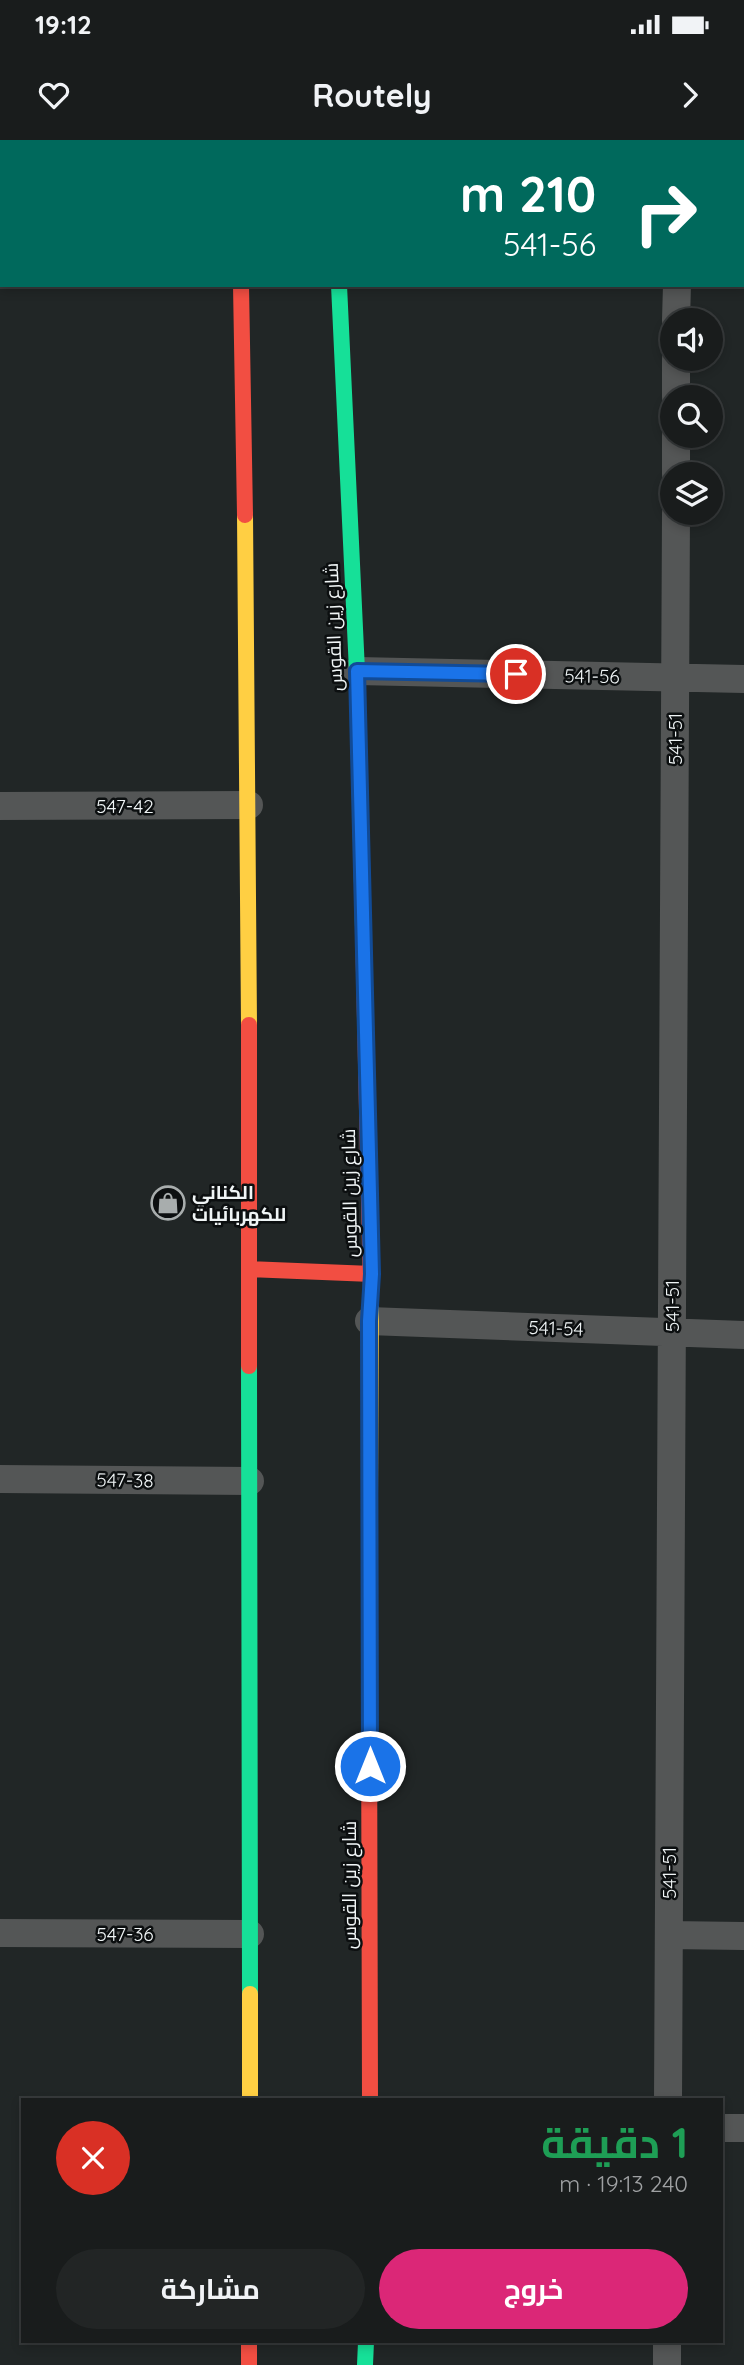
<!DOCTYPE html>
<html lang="ar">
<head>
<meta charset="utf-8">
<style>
	body { margin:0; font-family:Quicksand,Cairo,sans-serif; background:#222525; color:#f1f3f6; direction:rtl; height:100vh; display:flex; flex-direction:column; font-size:26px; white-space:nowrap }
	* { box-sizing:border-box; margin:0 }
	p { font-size:23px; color:#9fa1a3 }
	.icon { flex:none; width:38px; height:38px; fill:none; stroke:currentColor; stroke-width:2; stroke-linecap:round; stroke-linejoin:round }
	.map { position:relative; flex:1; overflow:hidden; direction:ltr }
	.panel { position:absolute; left:21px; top:1958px; width:702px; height:245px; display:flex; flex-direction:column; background:#191c1c; border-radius:0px; box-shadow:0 4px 10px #0003,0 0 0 2px #373a3b; direction:rtl }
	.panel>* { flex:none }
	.banner { position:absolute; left:0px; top:0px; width:746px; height:147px; box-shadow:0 4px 10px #0003,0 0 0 2px #373a3b; direction:rtl; background:#00695c; color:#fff; overflow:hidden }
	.buttons { position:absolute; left:660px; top:168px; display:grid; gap:14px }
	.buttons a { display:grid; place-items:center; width:63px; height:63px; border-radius:50%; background:#191c1c; box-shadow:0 4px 10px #0003,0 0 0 2px #373a3b; font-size:35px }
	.pin { position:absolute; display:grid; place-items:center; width:60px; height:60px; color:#fff; margin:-30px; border:4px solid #fff; border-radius:50%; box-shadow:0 2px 7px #0007 }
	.me { position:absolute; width:77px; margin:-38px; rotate:0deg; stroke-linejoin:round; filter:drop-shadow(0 0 5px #0008) }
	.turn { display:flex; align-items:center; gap:24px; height:147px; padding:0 35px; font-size:32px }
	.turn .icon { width:91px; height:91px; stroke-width:2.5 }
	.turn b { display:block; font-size:49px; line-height:60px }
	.round { display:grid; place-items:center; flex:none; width:74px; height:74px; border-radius:37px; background:#222525 }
	.summary { display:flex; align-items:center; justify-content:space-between; height:119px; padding:0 35px }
	h1 { font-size:42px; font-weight:700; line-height:52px; color:#1e9e55 }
	.primary-button { display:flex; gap:14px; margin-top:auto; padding:14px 35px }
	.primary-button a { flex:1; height:80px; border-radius:42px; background:#db2777; color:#fff; font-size:28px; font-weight:700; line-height:80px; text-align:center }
	.primary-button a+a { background:#222525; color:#f1f3f6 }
	.status { display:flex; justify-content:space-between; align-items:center; height:49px; padding:0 35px; background:#191c1c; direction:ltr }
	.status svg { height:19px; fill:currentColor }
	header { display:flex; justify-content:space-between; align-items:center; height:91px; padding:0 35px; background:#191c1c; font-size:32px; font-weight:700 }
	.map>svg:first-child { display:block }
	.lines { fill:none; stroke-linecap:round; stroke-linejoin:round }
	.lane { stroke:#545656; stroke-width:14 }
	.street { stroke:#545656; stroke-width:28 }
	.fast { stroke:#16e098; stroke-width:16 }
	.slow { stroke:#ffcf43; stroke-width:16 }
	.jam { stroke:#f24e42; stroke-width:16 }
	.route-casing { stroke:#114b97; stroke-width:18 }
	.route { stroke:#1a73e8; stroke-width:12 }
	.labels { text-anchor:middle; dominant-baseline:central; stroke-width:5; stroke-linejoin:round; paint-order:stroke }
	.street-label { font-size:19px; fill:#f0f5f6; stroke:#0c0f10 }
	.poi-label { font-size:19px; font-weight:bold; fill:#f0f5f6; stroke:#0c0f10; text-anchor:start }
</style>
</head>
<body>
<div class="status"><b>19:12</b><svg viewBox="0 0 49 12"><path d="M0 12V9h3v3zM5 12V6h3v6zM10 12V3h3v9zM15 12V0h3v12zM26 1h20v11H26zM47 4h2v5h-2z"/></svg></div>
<header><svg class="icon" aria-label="forward" viewBox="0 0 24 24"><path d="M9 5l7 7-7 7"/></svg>Routely<svg class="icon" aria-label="heart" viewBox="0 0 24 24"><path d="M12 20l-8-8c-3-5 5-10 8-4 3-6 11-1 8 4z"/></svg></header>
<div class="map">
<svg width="744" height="2225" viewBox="0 0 744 2225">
	<rect width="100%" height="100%" fill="#212626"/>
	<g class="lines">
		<!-- lane -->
		<path class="lane" d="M195 0 197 2"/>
		<!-- street -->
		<path class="street" d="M677 2V0
			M676 180 677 145
			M676 257V219
			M676 334V296
			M357 531 744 539
			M0 666 249 665
			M369 1181 744 1195
			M0 1339 250 1341
			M0 1793 250 1794
			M669 1795 744 1796
			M668 1960 676 373
			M721 1988H744
			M667 2225V2202"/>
		<!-- fast -->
		<path class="fast" d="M240 0V2
			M343 0V2
			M339 145 357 531 363 787
			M249 1226 250 1854
			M365 2225 366 2202"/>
		<!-- slow -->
		<path class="slow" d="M245 375 249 885
			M369 1554 371 1154
			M250 1854V1960"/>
		<!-- jam -->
		<path class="jam" d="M241 145 245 375
			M363 787 371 1154
			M249 885V1226
			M249 1129 372 1134
			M369 1554 370 1960
			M249 2202V2225"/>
	</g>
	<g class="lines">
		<defs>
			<path id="route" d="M370 1626 369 1181 372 1134 357 531 516 534"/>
		</defs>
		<!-- route casing -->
		<use href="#route" class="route-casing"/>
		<!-- route -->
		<use href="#route" class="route"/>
	</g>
	<!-- icons -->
	<defs>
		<symbol id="shop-ring" viewBox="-11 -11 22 22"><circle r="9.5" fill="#0c0f10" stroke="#a8adad" stroke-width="1.5"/><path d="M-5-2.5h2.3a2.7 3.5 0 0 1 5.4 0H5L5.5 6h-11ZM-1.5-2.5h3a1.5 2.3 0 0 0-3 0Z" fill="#a8adad"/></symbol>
	</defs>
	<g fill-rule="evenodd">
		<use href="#shop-ring" x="149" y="1044" width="38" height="38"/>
	</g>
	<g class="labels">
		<!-- street labels -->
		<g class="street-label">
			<text transform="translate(333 487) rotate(-92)">شارع زين القوس</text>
			<text transform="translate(592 536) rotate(1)">541-56</text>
			<text transform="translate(675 599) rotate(-90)">541-51</text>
			<text x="125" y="666">547-42</text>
			<text transform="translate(349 1053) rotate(-91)">شارع زين القوس</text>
			<text transform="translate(672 1166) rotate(-90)">541-51</text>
			<text transform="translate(556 1188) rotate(2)">541-54</text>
			<text transform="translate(125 1340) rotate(1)">547-38</text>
			<text transform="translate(669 1733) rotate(-90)">541-51</text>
			<text transform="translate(349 1745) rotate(-90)">شارع زين القوس</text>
			<text x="125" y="1794">547-36</text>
		</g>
		<!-- poi labels -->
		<g class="poi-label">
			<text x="192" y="1052">الكناني<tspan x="192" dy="22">للكهربائيات</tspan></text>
		</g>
	</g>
</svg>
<div class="buttons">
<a><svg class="icon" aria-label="sound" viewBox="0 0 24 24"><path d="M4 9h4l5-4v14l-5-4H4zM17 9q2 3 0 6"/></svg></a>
<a><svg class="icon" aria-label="search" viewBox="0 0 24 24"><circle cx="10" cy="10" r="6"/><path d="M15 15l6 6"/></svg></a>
<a><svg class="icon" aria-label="layers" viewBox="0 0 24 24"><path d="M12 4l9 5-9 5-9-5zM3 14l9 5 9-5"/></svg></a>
</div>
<div class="pin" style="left:516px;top:534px;background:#d93025"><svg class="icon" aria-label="arrive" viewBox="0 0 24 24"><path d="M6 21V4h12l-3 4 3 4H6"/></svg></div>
<svg class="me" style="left:370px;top:1626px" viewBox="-20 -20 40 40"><circle r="17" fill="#1a73e8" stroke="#fff" stroke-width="3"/><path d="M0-11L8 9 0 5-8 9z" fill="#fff"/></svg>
<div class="banner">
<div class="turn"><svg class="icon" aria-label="right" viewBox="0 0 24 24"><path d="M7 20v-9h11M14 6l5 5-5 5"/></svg><div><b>210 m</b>541-56</div></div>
</div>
<section class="panel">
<div class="summary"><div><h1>1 دقيقة</h1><p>240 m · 19:13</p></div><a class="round" style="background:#d93025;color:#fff"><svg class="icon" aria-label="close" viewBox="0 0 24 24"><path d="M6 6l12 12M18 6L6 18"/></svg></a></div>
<div class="primary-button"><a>خروج</a><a>مشاركة</a></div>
</section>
</div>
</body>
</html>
